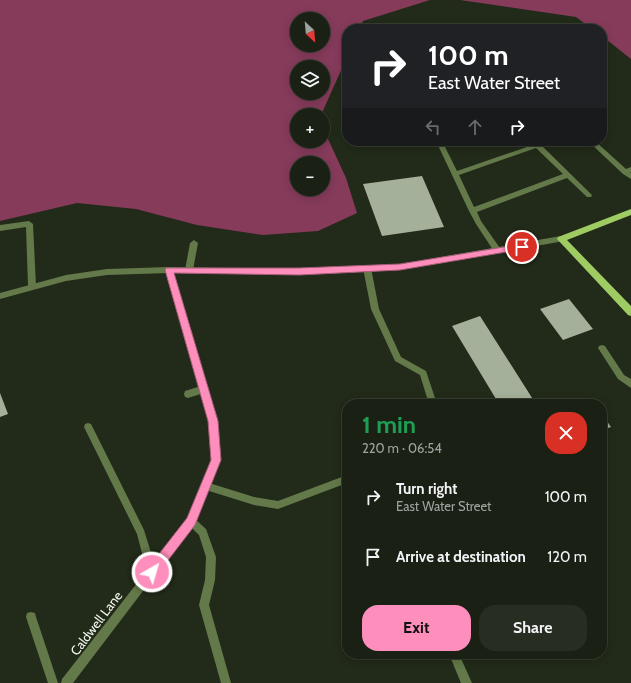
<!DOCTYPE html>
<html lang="en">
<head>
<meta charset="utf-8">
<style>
	body { margin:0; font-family:Cabin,sans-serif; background:#272d21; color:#f1f3f6; height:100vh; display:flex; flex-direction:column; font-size:15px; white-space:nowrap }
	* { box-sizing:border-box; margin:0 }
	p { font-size:13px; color:#9fa3a0 }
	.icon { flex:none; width:22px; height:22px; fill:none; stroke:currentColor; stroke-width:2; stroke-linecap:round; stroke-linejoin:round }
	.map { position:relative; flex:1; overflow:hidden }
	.drawer { position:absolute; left:342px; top:399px; width:265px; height:260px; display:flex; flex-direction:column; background:#1a2013; border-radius:16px; box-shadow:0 2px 10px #0003,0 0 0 1px #383e33 }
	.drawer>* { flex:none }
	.banner { position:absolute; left:342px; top:24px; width:265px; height:122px; border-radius:16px; box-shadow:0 2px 10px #0003,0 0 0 1px #383e33; background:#202124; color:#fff; overflow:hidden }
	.needle { width:26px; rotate:154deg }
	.controls { position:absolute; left:290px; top:12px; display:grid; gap:8px }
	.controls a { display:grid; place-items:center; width:40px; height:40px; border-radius:50%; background:#1a2013; box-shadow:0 2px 10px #0003,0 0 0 1px #383e33; font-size:20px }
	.pin { position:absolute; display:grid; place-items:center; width:34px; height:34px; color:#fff; margin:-17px; border:2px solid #fff; border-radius:50%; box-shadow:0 1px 4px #0007 }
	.me { position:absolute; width:44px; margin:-22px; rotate:38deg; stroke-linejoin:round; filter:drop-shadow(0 0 3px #0008) }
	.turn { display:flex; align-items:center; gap:14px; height:84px; padding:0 20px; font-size:18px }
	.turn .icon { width:52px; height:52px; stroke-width:2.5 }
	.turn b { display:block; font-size:28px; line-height:34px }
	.lanes { display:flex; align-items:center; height:38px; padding:0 20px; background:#0003; justify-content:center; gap:20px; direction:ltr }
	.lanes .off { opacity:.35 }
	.round { display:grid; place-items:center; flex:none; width:42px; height:42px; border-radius:16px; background:#272d21 }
	.head { display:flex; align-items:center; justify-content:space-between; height:68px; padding:0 20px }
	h1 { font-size:24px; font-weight:700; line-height:30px; color:#1e9e55 }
	.button { display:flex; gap:8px; margin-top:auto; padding:8px 20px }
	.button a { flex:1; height:46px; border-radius:16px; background:#fe8ebb; color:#111; font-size:16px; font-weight:700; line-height:46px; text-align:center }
	.button a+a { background:#272d21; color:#f1f3f6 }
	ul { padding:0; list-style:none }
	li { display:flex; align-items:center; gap:12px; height:60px; padding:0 20px }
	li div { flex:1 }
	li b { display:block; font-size:15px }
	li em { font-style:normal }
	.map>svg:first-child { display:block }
	.water { fill:#863b5b; fill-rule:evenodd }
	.building { fill:#a5b09a }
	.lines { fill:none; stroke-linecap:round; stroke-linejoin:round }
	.service { fill:#637949; fill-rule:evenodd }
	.minor { fill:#637949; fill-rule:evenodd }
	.tertiary { fill:#637949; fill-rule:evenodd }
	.primary { fill:#9ecc63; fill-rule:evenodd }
	.route { fill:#fe8ebb; stroke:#a55c7a }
	.labels { text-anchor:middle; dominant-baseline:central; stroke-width:4; stroke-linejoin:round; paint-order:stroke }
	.street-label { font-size:13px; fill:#f1f7ec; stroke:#222a19 }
</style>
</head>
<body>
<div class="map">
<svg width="631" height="683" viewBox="0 0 631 683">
	<rect width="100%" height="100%" fill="#222a19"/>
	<!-- water -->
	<path class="water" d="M0 0H430L363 21 359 29H347V57L321 115H297V141H323V128L346 178 357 213 318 231 263 235 197 225 136 209 77 203 0 221ZM297 19H323V45H297ZM297 67H323V93H297ZM297 163H323V189H297Z
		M460 0H631V59L602 36V29H592L576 17Z"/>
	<!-- building -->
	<path class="building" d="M422 176 444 227 382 236 363 184Z
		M569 299 593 329 563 340 540 309Z
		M480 316 534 401 526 404H499L452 326Z
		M0 393 8 414 0 417Z
		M590 398 594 404H576Z
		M602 414 611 427 602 430Z"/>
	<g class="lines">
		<!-- service -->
		<path class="service" d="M436 141H442L457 171 533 145 531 141H537L592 195 591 197H587L567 178 477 212 481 221 502 251 501 253H495L476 224 469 211ZM536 148 563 174 474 207 459 175Z
			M588 141H595L626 169 631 167V172H630L631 173V179L623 174Z
			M29 221 33 224 36 286 32 289 28 286 26 227 0 231V225Z
			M194 240 198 243 193 270 189 273 185 270 190 243Z
			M367 265 371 268 379 309 401 357 426 371 437 404H429L420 375 395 361 371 309 363 268Z
			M602 345 605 346 624 375 631 379V388L618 379 598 348 599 346Z
			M204 385 207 386 208 389 207 392 188 398 185 397 184 394 185 391Z
			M88 423 91 424 144 530 157 572 156 576 152 577 148 576 137 534 84 427 85 424Z
			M347 475V483L278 509 254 505 206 490 203 489 201 486 203 483 206 482 254 497 278 501Z
			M191 516 194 518 206 529 216 557 215 580 209 605 231 683H221L199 605 205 580 206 557 199 535 188 524 186 521 188 518Z
			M31 612 35 613 36 617 58 683H48L26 617 27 613Z
			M449 654H459L472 683H461Z"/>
		<!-- minor -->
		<path class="minor" d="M169 267 173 270 217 421 220 459 194 524 73 683H61L62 679 188 518 212 459 209 421 165 270Z"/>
		<!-- tertiary -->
		<path class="tertiary" d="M561 236 565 239 564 241 401 270 299 275 169 273 107 275 66 281 0 299V293L66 275 107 269 169 267 299 269 401 264Z"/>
		<!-- primary -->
		<path class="primary" d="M631 209V215L567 240 631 306V316L628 315 557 239 558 237Z"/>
	</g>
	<!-- route -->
	<path class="route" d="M522 244 526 247 524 249 400 270 299 275 174 273 218 421 221 460 195 525 156 576 152 577 148 576 146 572 148 568 187 518 211 460 208 421 165 270 166 268H299L400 264Z"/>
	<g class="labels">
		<!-- street labels -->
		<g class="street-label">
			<text transform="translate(96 623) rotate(-53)">Caldwell Lane</text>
		</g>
	</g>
</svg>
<div class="controls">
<a><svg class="needle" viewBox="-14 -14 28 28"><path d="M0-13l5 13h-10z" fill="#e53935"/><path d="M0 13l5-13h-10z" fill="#9fa3a0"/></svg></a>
<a><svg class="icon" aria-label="layers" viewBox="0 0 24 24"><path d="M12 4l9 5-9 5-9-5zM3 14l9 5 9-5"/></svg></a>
<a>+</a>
<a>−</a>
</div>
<div class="pin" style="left:522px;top:247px;background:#d93025"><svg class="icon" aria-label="arrive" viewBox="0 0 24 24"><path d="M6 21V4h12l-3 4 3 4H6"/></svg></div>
<svg class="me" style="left:152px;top:572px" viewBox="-20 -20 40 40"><circle r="17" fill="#fe8ebb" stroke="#fff" stroke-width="3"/><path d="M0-11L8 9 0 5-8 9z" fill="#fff"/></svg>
<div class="banner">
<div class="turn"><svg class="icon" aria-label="right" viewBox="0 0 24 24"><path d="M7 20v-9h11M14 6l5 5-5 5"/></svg><div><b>100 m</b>East Water Street</div></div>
<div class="lanes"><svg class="icon off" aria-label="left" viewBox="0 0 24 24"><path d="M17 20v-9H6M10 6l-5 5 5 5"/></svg><svg class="icon off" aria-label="ahead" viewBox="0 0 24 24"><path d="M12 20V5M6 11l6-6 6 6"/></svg><svg class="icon" aria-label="right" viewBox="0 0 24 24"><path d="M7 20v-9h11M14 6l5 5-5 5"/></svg></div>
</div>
<section class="drawer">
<div class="head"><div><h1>1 min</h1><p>220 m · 06:54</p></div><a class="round" style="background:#d93025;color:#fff"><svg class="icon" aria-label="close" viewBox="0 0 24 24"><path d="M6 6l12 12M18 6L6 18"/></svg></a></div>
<ul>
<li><svg class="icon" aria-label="right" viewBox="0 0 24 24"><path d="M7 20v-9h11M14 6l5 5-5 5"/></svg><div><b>Turn right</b><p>East Water Street</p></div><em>100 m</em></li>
<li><svg class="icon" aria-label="arrive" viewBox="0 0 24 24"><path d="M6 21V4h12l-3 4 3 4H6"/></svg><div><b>Arrive at destination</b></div><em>120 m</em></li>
</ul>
<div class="button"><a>Exit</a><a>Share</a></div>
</section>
</div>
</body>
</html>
